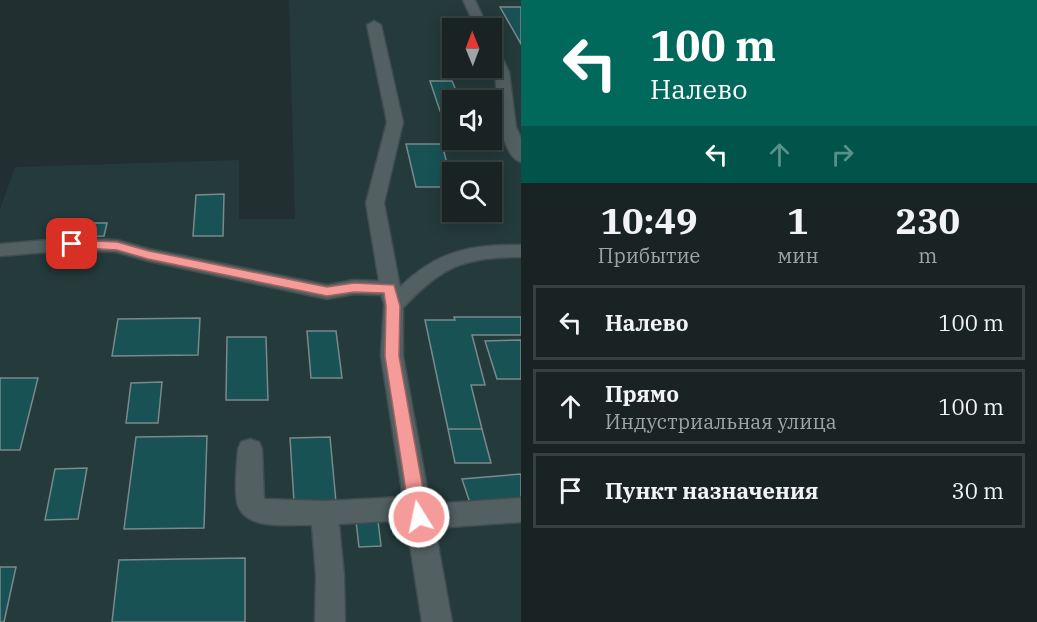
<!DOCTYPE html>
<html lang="ru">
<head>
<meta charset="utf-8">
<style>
	body { margin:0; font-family:"IBM Plex Serif",serif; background:#232b2c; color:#f1f3f6; height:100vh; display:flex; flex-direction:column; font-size:22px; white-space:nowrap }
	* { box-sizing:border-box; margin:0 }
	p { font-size:20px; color:#9fa4a6 }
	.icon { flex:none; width:33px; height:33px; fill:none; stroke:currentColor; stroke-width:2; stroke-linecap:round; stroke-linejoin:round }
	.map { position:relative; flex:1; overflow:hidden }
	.sheet { display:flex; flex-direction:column; background:#1a2324; width:516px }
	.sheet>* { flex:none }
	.banner { background:#00695c; color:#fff; overflow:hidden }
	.needle { width:39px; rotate:359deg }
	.fabs { position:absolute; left:442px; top:18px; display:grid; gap:12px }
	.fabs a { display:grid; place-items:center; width:60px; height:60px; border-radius:0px; background:#1a2324; box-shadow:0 3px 15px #0003,0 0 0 2px #384041; font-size:30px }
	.pin { position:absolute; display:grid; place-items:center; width:51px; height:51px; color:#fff; margin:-26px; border-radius:12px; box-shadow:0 3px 9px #0006 }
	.me { position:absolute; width:66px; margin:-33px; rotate:350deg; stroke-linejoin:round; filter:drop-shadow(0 0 4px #0008) }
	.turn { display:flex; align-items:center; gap:21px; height:126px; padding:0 30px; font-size:27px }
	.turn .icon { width:78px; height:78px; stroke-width:2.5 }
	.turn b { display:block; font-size:42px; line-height:51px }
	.lanes { display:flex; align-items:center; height:57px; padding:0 30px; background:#0003; justify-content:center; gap:30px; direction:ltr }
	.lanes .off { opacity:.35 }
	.eta { display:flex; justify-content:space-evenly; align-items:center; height:102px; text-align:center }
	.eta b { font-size:36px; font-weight:700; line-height:42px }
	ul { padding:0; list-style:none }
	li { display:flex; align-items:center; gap:18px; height:75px; margin:0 12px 9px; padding:0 18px; border:3px solid #384041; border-radius:0px }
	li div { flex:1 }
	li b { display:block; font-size:22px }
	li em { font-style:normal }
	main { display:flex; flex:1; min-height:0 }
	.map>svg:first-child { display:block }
	.built { fill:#243a3b; fill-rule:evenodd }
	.building { fill:#185255; stroke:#7a898a; stroke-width:1.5 }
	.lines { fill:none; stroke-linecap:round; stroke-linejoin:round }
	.minor-casing { stroke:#414c4d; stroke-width:3 }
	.minor { fill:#526061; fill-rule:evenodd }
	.route { fill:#f59b99; stroke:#9f6563; stroke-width:1.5 }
</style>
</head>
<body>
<main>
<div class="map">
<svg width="521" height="622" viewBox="0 0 521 622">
	<rect width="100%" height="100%" fill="#222f30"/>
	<!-- built -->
	<path class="built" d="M289 0H521V622H0V209L15 167 239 160V219H295ZM453 28H492V68H453ZM453 100H492V140H453ZM453 172H492V212H453Z"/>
	<!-- building -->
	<path class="building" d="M500 7H521V44Z
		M430 81H452L460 100H453V111H440Z
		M406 144H442L453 187H416Z
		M224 194 223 236H193L196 195Z
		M55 223H107L104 236 51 237Z
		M454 317H521V335H472L485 385H471L482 429H448L425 320H455Z
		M200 318 198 355 112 356 118 319Z
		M307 331H336L342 378H311Z
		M227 337H266L268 400H226Z
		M521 340V379H497L485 341Z
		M0 378H38L20 450H0Z
		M162 382 158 423H126L131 383Z
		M448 429H482L491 463H455Z
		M207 436 204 528 124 529 136 437Z
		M330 437 336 502H294L290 438Z
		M87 468 78 519 45 520 55 469Z
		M521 474V498L470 503 462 479Z
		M356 521H378L381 546 359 547Z
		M245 558V622H112L119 560Z
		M0 567H16L4 622H0Z"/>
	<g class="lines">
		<defs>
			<path id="minor" d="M463 0H475L488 28H476Z
				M374 21 381 25 403 122 384 203 400 287C437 251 471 244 521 245V257C464 257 442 266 403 308V356L430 504 521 498V522L435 528 452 622H422L406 520 339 524 344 576 345 622H315L316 576 312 525C290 524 243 532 237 502 234 486 237 465 238 449L241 442 250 439 259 442 262 449 264 499 325 501 403 497 381 356 384 304 381 295 354 294 327 299 148 261 116 252 72 250 0 256V244L72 238 117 240 149 249 327 285 354 280 379 281 366 203 387 122 367 25Z
				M492 47 499 51 509 72 516 127 521 138V162C498 156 497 92 495 72L492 66Z"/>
		</defs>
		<!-- minor casing -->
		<use href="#minor" class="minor-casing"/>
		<!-- minor -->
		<use href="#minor" class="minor"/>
	</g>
	<!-- route -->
	<path class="route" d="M72 240 117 242 149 251 327 287 354 283 394 285 400 306 399 356 428 517 425 523 419 525 413 523 410 517 385 356 386 306 384 293 354 292 327 296 148 259 117 250 68 247 66 244 68 241Z"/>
</svg>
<div class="fabs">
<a><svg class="needle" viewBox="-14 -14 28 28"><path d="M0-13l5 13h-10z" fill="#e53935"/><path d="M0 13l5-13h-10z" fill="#9fa4a6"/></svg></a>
<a><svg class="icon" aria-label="sound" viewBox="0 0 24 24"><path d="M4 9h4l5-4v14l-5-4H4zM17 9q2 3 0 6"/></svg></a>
<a><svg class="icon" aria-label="search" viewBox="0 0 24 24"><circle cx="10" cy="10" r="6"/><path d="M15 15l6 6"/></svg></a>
</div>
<div class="pin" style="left:72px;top:244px;background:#d93025"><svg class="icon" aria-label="arrive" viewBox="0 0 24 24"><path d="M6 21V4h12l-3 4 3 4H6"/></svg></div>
<svg class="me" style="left:419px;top:517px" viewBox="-20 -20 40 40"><circle r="17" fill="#f59b99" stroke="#fff" stroke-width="3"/><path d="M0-11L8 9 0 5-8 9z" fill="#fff"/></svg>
</div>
<section class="sheet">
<div class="banner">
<div class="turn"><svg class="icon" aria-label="left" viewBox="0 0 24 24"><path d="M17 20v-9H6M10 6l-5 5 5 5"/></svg><div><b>100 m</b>Налево</div></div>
<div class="lanes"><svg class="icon" aria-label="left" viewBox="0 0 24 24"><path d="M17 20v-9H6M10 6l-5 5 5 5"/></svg><svg class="icon off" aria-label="ahead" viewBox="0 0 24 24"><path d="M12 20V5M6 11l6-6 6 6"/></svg><svg class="icon off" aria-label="right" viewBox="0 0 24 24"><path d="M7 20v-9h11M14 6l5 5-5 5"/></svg></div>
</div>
<div class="eta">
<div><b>10:49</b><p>Прибытие</p></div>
<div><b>1</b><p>мин</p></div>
<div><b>230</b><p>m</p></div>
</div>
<ul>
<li><svg class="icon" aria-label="left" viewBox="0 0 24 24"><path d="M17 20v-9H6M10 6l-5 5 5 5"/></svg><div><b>Налево</b></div><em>100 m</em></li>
<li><svg class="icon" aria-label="ahead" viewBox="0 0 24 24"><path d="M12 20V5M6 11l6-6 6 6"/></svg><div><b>Прямо</b><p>Индустриальная улица</p></div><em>100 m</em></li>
<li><svg class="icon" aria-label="arrive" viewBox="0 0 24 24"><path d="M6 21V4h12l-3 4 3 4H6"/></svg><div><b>Пункт назначения</b></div><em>30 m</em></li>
</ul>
</section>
</main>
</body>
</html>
